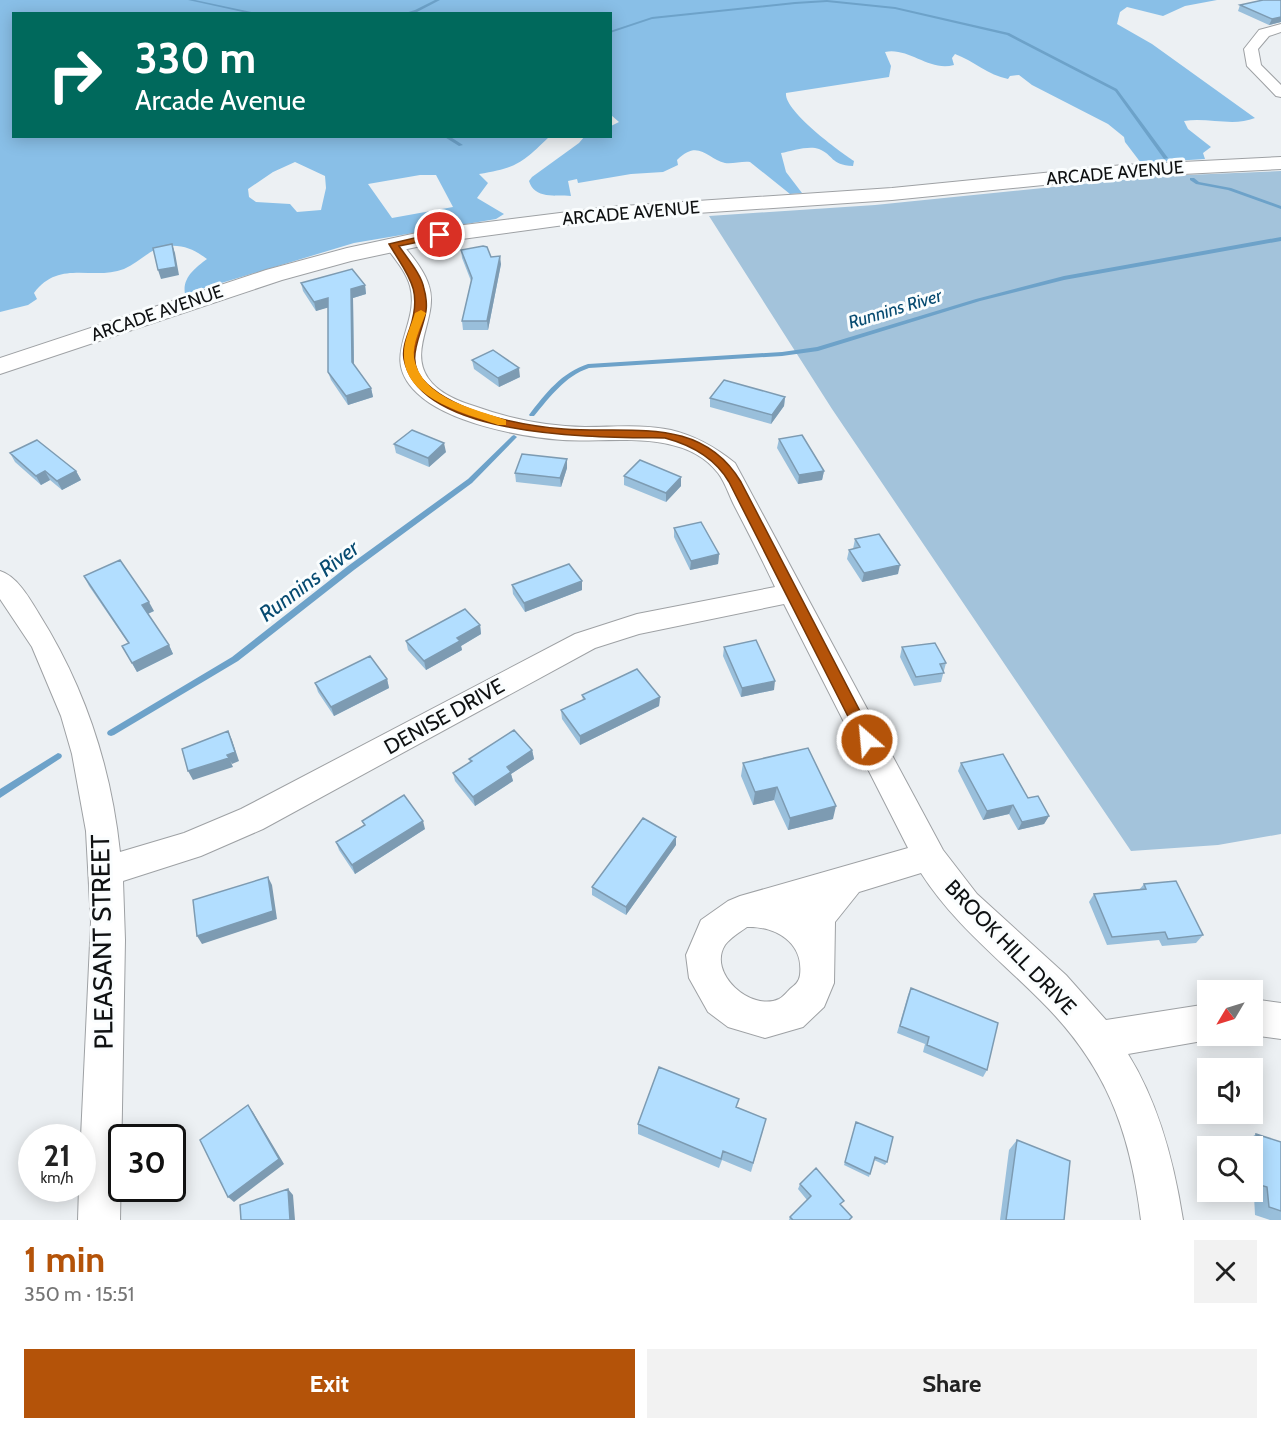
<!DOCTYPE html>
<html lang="en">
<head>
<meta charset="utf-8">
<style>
	body { margin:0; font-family:Cabin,sans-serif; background:#f2f2f2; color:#222; height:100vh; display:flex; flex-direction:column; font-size:22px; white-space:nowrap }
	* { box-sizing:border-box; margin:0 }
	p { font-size:20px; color:#767676 }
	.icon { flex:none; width:33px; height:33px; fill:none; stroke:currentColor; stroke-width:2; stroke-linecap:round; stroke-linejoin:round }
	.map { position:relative; height:1220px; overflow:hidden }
	.drawer { display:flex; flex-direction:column; background:#fff; flex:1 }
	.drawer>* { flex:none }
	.guide { position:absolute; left:12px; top:12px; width:600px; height:126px; border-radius:0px; box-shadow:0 3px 15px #0003; background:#00695c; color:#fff; overflow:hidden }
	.needle { width:39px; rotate:232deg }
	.tools { position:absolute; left:1197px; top:980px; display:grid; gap:12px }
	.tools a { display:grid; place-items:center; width:66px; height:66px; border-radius:0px; background:#fff; box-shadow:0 3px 15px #0003; font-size:30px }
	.speed { position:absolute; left:18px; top:1124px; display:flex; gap:12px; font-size:30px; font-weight:700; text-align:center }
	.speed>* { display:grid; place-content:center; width:78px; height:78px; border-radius:50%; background:#fff; box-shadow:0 3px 15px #0003; line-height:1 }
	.speed small { font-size:15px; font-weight:400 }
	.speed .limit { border:3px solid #111; border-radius:9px; background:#fff; color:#111 }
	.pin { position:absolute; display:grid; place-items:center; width:51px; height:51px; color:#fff; margin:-26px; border:3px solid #fff; border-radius:50%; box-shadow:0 2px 6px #0007 }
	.me { position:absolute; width:66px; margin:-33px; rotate:333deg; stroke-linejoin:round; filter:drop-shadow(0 0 4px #0008) }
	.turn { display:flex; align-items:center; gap:21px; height:126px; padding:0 24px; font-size:27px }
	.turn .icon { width:78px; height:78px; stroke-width:2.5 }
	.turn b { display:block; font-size:42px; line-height:51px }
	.round { display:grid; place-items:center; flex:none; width:63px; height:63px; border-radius:0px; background:#f2f2f2 }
	.summary { display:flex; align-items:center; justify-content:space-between; height:102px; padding:0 24px }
	h1 { font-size:36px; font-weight:800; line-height:45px; color:#b45309 }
	.button { display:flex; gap:12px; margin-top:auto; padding:12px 24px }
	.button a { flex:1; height:69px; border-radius:0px; background:#b45309; color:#fff; font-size:24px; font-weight:800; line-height:69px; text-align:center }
	.button a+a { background:#f2f2f2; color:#222 }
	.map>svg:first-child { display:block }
	.green { fill:#a3c3db }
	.forest { fill:#89bfe7; fill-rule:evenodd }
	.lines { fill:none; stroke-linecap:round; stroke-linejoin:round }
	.stream { fill:#6da2c9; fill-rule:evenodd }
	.minor-casing { stroke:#9ea1a4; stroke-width:2 }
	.secondary-casing { stroke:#9ea1a4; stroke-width:2 }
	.minor { fill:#fff; fill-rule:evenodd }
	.secondary { fill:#fff; fill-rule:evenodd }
	.wall { fill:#99bfdb }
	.shaded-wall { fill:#7d9bb2 }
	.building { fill:#b2deff; stroke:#7d9bb2; stroke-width:1.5 }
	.route { fill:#b45309; stroke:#753606; stroke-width:1.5 }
	.slow { fill:#f59e0b }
	.labels { text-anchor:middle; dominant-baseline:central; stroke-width:6; stroke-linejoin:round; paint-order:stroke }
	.far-street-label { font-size:18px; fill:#0f1112; stroke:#fafdfe }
	.far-water-label { font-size:18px; font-style:italic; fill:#064a70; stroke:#fafdfe }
	.street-label { font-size:21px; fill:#0f1112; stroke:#fafdfe }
	.water-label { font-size:22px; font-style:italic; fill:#064a70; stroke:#fafdfe }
	.near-street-label { font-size:26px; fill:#0f1112; stroke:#fafdfe }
</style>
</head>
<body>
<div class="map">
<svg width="1281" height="1220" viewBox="0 0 1281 1220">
	<rect width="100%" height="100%" fill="#ecf0f3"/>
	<!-- green -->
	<path class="green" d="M1281 171V834L1218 845 1131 851 832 409 709 216 875 205 1162 176Z"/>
	<!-- forest -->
	<path class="forest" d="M0 0H1217L1185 6 1163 16 1127 7 1120 12 1117 24 1152 44 1255 118C1233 127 1208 117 1184 121L1188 129 1211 147 1203 153 1205 159 1141 163 1125 142 1124 137 1108 124 1032 85 1019 75 1010 76 1008 79C988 75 974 61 955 54L952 58 954 65C929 72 909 47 885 52L891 66 889 77 786 93C784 111 839 151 854 161L853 166C830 165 834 155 819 149 809 145 792 151 781 153L786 172 802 193 790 194 750 162C742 161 733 164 725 163 708 160 699 138 677 160L678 165 663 172 631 174 578 183 577 179 568 181 571 196C556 195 534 199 529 181L532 177 579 143 584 137 610 136 611 126 619 122 611 115 610 14H14V136L549 137C521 164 518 167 479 174L488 183 477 198 504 214 496 219 354 243 185 294C182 278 195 268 207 259 194 250 185 245 169 246 151 247 140 262 124 269 93 281 59 259 34 293L37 299 28 305 0 312ZM295 162 325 176 326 188 321 210 297 212 290 204 256 202 249 197 248 189 273 172ZM420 175H436L453 207 392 218 368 184Z"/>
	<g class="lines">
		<!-- stream -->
		<path class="stream" d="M188 0H195L261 14H252Z
			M435 0H440L417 12 402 14 415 10Z
			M827 0 895 7 1009 33 1117 89 1168 158 1164 159 1115 91 1007 35 895 9 827 2 795 4 652 19 610 33V31L652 17 795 2Z
			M443 136H449L463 145 459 146Z
			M1190 178H1194L1199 182 1231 188 1281 206V209L1228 190 1196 184 1190 180Z
			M1281 237V241L1064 280 980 301 818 351 782 356 589 368C565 376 550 397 534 416H530L529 415C545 394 562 372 588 364L782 352 817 347 976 299 1064 276Z
			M514 435 517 437 516 438 472 483 354 570 238 661 114 735 111 736 108 735 107 733 108 731 232 657 348 566 468 479 512 436Z
			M58 753 61 754 62 756 61 758 0 798V789Z"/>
		<defs>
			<path id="minor" d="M1281 24V32L1269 36 1258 49 1261 65 1281 85V97L1276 96 1247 66 1244 49 1259 30Z
				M393 239 399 240C410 254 424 269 429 286 439 317 408 349 428 378 438 393 458 401 474 406 510 419 547 426 585 427 614 427 643 424 671 430 696 436 715 447 735 463L943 850 977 894 1066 975 1106 1020 1208 1004V1035H1221L1208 1040 1128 1054C1159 1104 1174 1162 1183 1220H1141C1130 1130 1106 1065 1040 1000 998 958 953 923 921 873L859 892 835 922 834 983 824 1007 803 1027 765 1038 728 1027 708 1012 689 978 686 955 701 920 728 901 740 896 908 848 784 604 639 634 595 648 263 829 201 856 123 881 125 940 120 1220H78L79 1188H82L81 1137 91 922 86 831 72 754 61 716 32 647 0 599V571C17 576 30 599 39 614 85 687 111 767 120 852L184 833 241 809 575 634 637 614 775 587C762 559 748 532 734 505 729 495 725 482 718 473 684 428 610 443 563 440 521 437 448 423 417 393 378 356 421 326 410 286 406 271 393 257 384 244L387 240ZM747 927C775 926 804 942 800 975 799 982 795 985 790 989 787 992 783 997 779 999 751 1012 707 973 725 945 730 938 740 932 747 927Z
				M1252 999 1281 1003V1039L1251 1035Z"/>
			<path id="secondary" d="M1281 157V169L1123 177 892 200 608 219 440 242 351 261 282 280 0 374V358L266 270 347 248 440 228 608 207 892 188 1123 165Z"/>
		</defs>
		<!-- minor casing -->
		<use href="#minor" class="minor-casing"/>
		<!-- secondary casing -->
		<use href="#secondary" class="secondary-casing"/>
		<!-- minor -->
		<use href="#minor" class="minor"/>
		<!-- secondary -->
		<use href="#secondary" class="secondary"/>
	</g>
	<!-- wall -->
	<path class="wall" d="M1281 0V22L1269 25 1238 11 1240 5Z
		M461 250 491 257 501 264 488 330H463L462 321 471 281 462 258Z
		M301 283 365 285 366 294 353 298 354 365 371 388 373 397 348 405 331 380 328 372V307L316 311 303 291Z
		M472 360 520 377 499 387 474 369Z
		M785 397 784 406 771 424 710 407V398Z
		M779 439 824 471 822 480 798 484 777 448Z
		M394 444 446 452 429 467 396 453Z
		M10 453 76 471 81 480 62 490 50 480 41 485 15 462Z
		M567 459V468L561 487 516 482 515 473Z
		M624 476 681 486 666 502 624 485Z
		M674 528 719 554 718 564 690 570 674 537Z
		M855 539 898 574 862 582 847 559 849 550 853 549Z
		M84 576 154 611 148 614 169 645 173 654 137 672 122 646 128 643 89 586Z
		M512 585 582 590 525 612 513 594Z
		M480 625 481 634 461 646 462 650 426 670 408 650 406 641Z
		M724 647 774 690 741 697 723 656Z
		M902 647 946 663 941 682 914 686 900 657Z
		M387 679 389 688 334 716 318 692 315 683Z
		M582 695 660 697 659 706 580 745 562 719 561 710 583 700Z
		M532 750 534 759 511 774 513 781 475 806 455 781 453 773 470 762 469 759Z
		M743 763 833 819 788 830 774 800 753 805 741 776Z
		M961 763 1028 798 1049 816 1044 824 1018 830 1009 814 983 820 958 771Z
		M362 821 425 829 355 874 339 850 336 842 364 825Z
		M676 845 626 915 592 895V887Z
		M1144 884 1203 935 1196 943 1162 946 1159 940 1107 945 1089 902 1094 894 1139 890Z
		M911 988 987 1070 983 1077 923 1052 925 1044 897 1033 908 995Z
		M737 1108 766 1119 751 1172 722 1160 719 1168 638 1134V1124Z
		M856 1122 887 1162 885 1165 874 1160 869 1177 844 1165Z
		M1256 1134 1281 1142V1220H1270L1255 1215 1254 1196 1247 1193V1191H1252V1146H1244V1143Z
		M1017 1140 1064 1220H1000L1009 1150Z
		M800 1184 841 1205 850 1220H789L790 1217 807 1200 798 1189Z"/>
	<!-- shaded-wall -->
	<path class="shaded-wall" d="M1281 17V22L1269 25 1272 19Z
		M172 244 175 253 179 275 161 279 158 270Z
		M500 256 501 264 488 330 487 321Z
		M365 285 366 294 353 298 354 371 352 362 351 289Z
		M328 298 330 307 316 311 314 302Z
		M519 368 520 377 499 387 498 378Z
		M371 388 373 397 348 405 346 396Z
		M785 397 784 406 771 424 772 415Z
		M444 443 446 452 429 467 428 458Z
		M567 459V468L561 487 560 478Z
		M45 471 50 480 41 485 36 476Z
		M76 471 81 480 62 490 57 481Z
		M824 471 822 480 798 484 799 475Z
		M681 477V486L666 502V493Z
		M719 554 718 564 690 570 691 561Z
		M900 565 898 574 862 582 864 573Z
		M582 581V590L525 612 524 603Z
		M149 602 154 611 147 614 142 605Z
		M480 625 481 634 461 646 462 650 426 670 424 661 457 638Z
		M169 645 173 654 137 672 132 663Z
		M387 679 389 688 334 716 331 707Z
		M775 681 774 690 741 697 742 688Z
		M660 697 659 706 580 745V736Z
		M228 731 232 740 239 761 232 764 227 755Z
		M532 750 534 759 511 774 513 781 475 806 473 797 507 767Z
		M229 758 233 767 193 780 188 771Z
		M777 787 774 800 753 805 755 792Z
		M1013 805 1009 814 983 820 987 811Z
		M836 806 833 819 788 830 790 818Z
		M1049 816 1044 824 1018 830 1022 822Z
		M423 821 425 829 355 874 352 865Z
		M676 837V845L626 915V907Z
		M268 877 272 885 277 919 202 944 197 936Z
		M248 1105 253 1112 284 1164 234 1202 228 1197Z
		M288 1189 293 1195 295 1220H290Z"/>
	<!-- building -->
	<path class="building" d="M1263 0H1281V17L1272 19 1240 5Z
		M172 244 176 267 158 270 153 248Z
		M483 246 487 247 491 257 500 256 487 321H462L472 278 461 250Z
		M352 269 365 285 351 289 352 362 371 388 346 396 328 372V298L314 302 301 283Z
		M493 350 519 368 498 378 472 360Z
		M724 380 785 397 772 415 710 398Z
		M412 430 444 443 428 458 394 444Z
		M802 435 824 471 799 475 779 439Z
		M37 440 76 471 57 481 45 471 36 476 10 453Z
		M522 454 567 459 560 478 515 473Z
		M640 460 681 477 666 493 624 476Z
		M701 522 719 554 691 561 674 528Z
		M879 534 900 565 864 573 849 550 860 547 855 539Z
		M120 560 149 602 142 605 169 645 132 663 122 646 129 643 84 576Z
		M569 564 582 581 524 603 512 585Z
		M465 609 480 625 457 638 460 641 424 661 406 641Z
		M756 640 775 681 742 688 724 647Z
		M935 643 946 663 940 664 944 673 916 677 902 647Z
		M370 656 387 679 331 707 315 683Z
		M637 669 660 697 580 736 561 710 585 699 582 695Z
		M514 730 532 750 507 767 511 772 473 797 453 773 472 761 469 759Z
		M228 731 235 752 227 755 229 758 188 771 182 749Z
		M808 748 836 806 790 818 777 787 755 792 743 763Z
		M1003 754 1028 798 1038 796 1049 816 1022 822 1013 805 987 811 961 763Z
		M404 795 423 821 352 865 336 842 365 825 362 821Z
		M643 818 676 837 626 907 592 887Z
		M268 877 273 911 197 936 193 900Z
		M1176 881 1203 935 1168 939 1165 932 1112 937 1094 894 1146 889 1144 884Z
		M911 988 998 1023 987 1070 927 1045 929 1037 900 1026Z
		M659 1067 739 1099 736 1107 766 1119 753 1163 723 1151 721 1159 638 1124Z
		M248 1105 279 1159 228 1197 200 1140Z
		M856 1122 893 1137 887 1162 875 1157 870 1174 845 1162Z
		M1256 1134 1281 1142V1211L1269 1207 1267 1187 1260 1185Z
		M1017 1140 1070 1161 1064 1220H1006Z
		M816 1168 844 1201 840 1204 852 1217 849 1220H793L790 1217 811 1196 800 1184Z
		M288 1189 290 1220H241L240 1205Z"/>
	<!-- route -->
	<path class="route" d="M440 232 444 235 443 237 399 246C407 258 422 275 424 289 426 295 427 305 426 311 422 337 402 361 427 384 458 413 522 426 564 429 630 434 701 415 741 482L875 740 873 744 867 746 862 744 729 482C715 458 691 445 665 438 601 437 420 440 404 359 402 348 407 337 410 328 423 289 408 276 389 244Z"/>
	<!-- slow -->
	<path class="slow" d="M421 310 426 313C421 326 412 344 414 358 422 399 473 408 506 420V425H498C465 413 402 399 404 353 404 340 411 326 415 313Z"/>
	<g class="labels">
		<!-- far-street labels -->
		<g class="far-street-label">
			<text transform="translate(1115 173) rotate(-5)">ARCADE AVENUE</text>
			<text transform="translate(631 213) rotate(-5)">ARCADE AVENUE</text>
			<text transform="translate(157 313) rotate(-19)">ARCADE AVENUE</text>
		</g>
		<!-- far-water labels -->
		<g class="far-water-label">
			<text transform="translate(895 309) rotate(-17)">Runnins River</text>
		</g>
		<!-- street labels -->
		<g class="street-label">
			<text transform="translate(444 716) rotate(-29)">DENISE DRIVE</text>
			<text transform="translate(1011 947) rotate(46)">BROOK HILL DRIVE</text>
		</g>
		<!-- water labels -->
		<g class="water-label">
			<text transform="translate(309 581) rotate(-37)">Runnins River</text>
		</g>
		<!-- near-street labels -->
		<g class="near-street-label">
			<text transform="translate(102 942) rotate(-91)">PLEASANT STREET</text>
		</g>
	</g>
</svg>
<div class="tools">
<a><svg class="needle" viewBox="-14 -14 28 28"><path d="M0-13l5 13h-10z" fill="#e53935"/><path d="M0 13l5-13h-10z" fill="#767676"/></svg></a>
<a><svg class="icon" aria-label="sound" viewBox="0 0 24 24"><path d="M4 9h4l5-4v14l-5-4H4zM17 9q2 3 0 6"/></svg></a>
<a><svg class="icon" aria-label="search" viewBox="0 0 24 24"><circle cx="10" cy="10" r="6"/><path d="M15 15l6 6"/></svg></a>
</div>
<div class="speed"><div>21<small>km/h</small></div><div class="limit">30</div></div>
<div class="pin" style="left:440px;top:235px;background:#d93025"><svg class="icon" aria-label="arrive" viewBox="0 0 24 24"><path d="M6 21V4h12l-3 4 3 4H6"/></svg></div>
<svg class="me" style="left:867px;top:740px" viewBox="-20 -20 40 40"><circle r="17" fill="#b45309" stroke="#fff" stroke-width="3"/><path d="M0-11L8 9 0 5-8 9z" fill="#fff"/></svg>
<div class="guide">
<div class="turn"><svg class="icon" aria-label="right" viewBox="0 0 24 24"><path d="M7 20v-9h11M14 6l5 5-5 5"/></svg><div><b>330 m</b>Arcade Avenue</div></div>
</div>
</div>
<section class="drawer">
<div class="summary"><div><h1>1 min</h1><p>350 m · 15:51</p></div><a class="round"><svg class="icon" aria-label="close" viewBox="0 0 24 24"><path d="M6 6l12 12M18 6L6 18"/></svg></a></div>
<div class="button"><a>Exit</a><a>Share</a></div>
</section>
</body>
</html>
